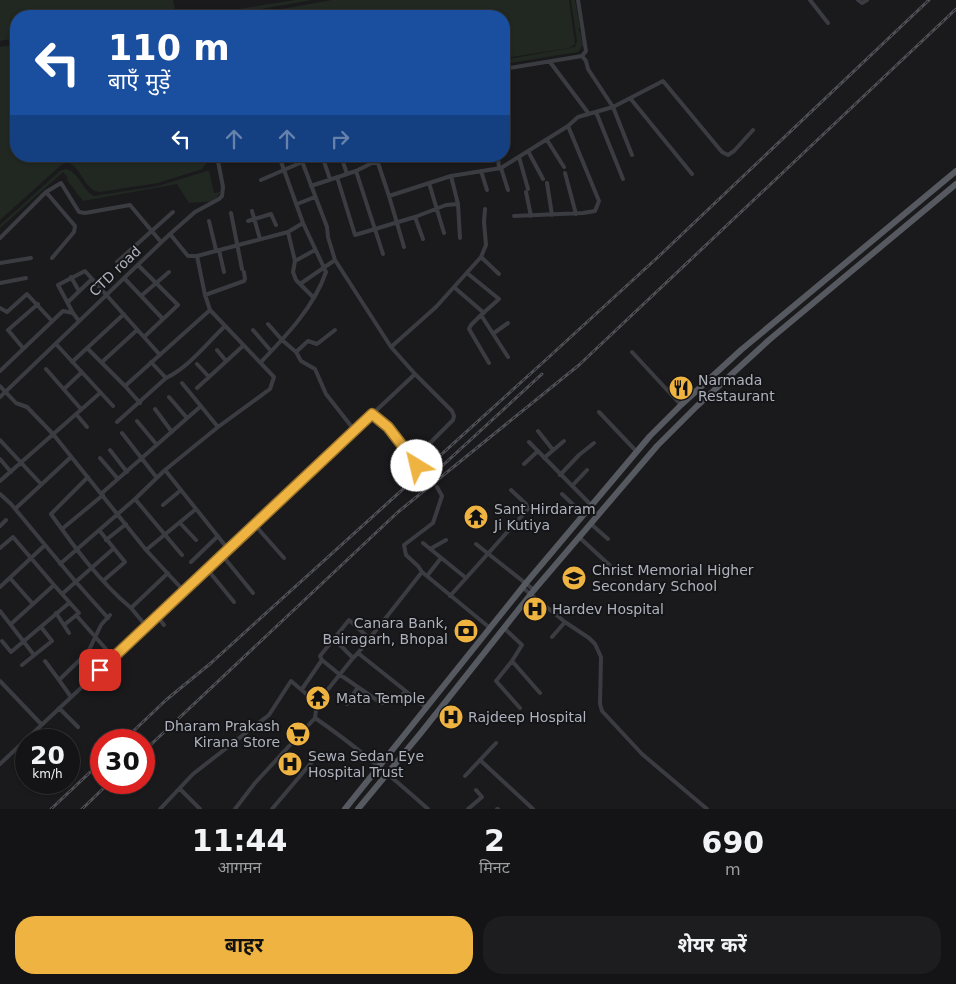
<!DOCTYPE html>
<html lang="hi">
<head>
<meta charset="utf-8">
<style>
	body { margin:0; font-family:"DejaVu Sans","Noto Sans Devanagari",sans-serif; background:#1d1d1f; color:#f1f3f6; height:100vh; display:flex; flex-direction:column; font-size:19px; white-space:nowrap }
	* { box-sizing:border-box; margin:0 }
	p { font-size:16px; color:#9d9ea1 }
	.icon { flex:none; width:28px; height:28px; fill:none; stroke:currentColor; stroke-width:2; stroke-linecap:round; stroke-linejoin:round }
	.map { position:relative; height:809px; overflow:hidden }
	.panel { display:flex; flex-direction:column; background:#141416; flex:1 }
	.panel>* { flex:none }
	.guide { position:absolute; left:10px; top:10px; width:500px; height:152px; border-radius:20px; box-shadow:0 1px 4px #0004,0 0 0 1px #333335; background:#1a4fa0; color:#fff; overflow:hidden }
	.speed { position:absolute; left:15px; top:729px; display:flex; gap:10px; font-size:25px; font-weight:700; text-align:center }
	.speed>* { display:grid; place-content:center; width:65px; height:65px; border-radius:50%; background:#141416; box-shadow:0 1px 4px #0004,0 0 0 1px #333335; line-height:1 }
	.speed small { font-size:12px; font-weight:400 }
	.speed .limit { border:8px solid #d22; background:#fff; color:#111 }
	.pin { position:absolute; display:grid; place-items:center; width:42px; height:42px; color:#fff; margin:-21px; border-radius:10px; box-shadow:0 2px 8px #0006 }
	.me { position:absolute; width:55px; margin:-28px; rotate:324deg; stroke-linejoin:round; filter:drop-shadow(0 0 4px #0008) }
	.turn { display:flex; align-items:center; gap:18px; height:105px; padding:0 15px; font-size:22px }
	.turn .icon { width:65px; height:65px; stroke-width:2.5 }
	.turn b { display:block; font-size:35px; line-height:42px }
	.lanes { display:flex; align-items:center; height:48px; padding:0 15px; background:#0003; justify-content:center; gap:25px; direction:ltr }
	.lanes .off { opacity:.35 }
	.eta { display:flex; justify-content:space-evenly; align-items:center; height:85px; text-align:center }
	.eta b { font-size:30px; font-weight:700; line-height:35px }
	.button { display:flex; gap:10px; margin-top:auto; padding:10px 15px }
	.button a { flex:1; height:58px; border-radius:20px; background:#eeb340; color:#111; font-size:20px; font-weight:700; line-height:58px; text-align:center }
	.button a+a { background:#1d1d1f; color:#f1f3f6 }
	.map>svg:first-child { display:block }
	.green { fill:#202821 }
	.lines { fill:none; stroke-linecap:round; stroke-linejoin:round }
	.street { stroke:#3b3c42; stroke-width:4 }
	.primary { stroke:#575960; stroke-width:6 }
	.rail-casing { stroke:#4e5056; stroke-width:3 }
	.rail { stroke:#151518; stroke-width:1; stroke-dasharray:4; stroke-linecap:butt }
	.route-casing { stroke:#9b742a; stroke-width:12 }
	.route { stroke:#eeb340; stroke-width:9 }
	.labels { text-anchor:middle; dominant-baseline:central; stroke-width:4; stroke-linejoin:round; paint-order:stroke }
	.street-label { font-size:14px; fill:#adb2bc; stroke:#151518 }
	.poi-label { font-size:14px; fill:#adb2bc; stroke:#151518; text-anchor:start }
</style>
</head>
<body>
<div class="map">
<svg width="956" height="809" viewBox="0 0 956 809">
	<rect width="100%" height="100%" fill="#1a1a1d"/>
	<!-- green -->
	<path class="green" d="M0 0H173L176 16H16V38L0 41Z
		M295 0H312L227 15 226 11Z
		M332 0H569L575 44 569 48 504 58V16H243Z
		M571 0H575L580 28 578 29 581 34 583 45 578 52 504 64V60L575 47 577 41Z
		M16 44V156H207V162L202 169 158 183 99 192C84 190 82 167 67 162L61 165 0 220V47Z
		M66 169C80 173 82 190 94 196L158 186 207 171H209L214 193 220 192 215 201 189 203 177 184 83 201 67 180 68 178 63 172 0 228V225L60 171Z"/>
	<g class="lines">
		<!-- street -->
		<path class="street" d="M810 0 828 23
			M858 0 862 3 867 0
			M582 56 586 61 588 69 613 107 632 155
			M550 62 589 114
			M504 69 582 56 586 51 578 0
			M630 98 692 174
			M596 112 623 179
			M547 140 564 167
			M528 151 543 179
			M300 156 327 227 328 237 335 260 391 347 415 374 452 411 454 416 453 420 414 459V462L417 466
			M322 156 330 179
			M341 156 347 174
			M519 157 528 189
			M498 158 499 168
			M253 160 261 156
			M501 168 508 190
			M356 171 383 254
			M481 171 487 190
			M565 173 576 214
			M451 176 458 204 460 238
			M337 177 355 235 415 217 446 205 458 204
			M261 180 316 156
			M429 183 444 233
			M547 183 552 215
			M311 186 356 171 372 163H378L389 196 451 176 501 168 568 126 578 117 613 107 663 81 722 152 728 155 734 151 753 130
			M46 192 75 226 74 232 52 258
			M526 192 531 216
			M389 196 404 247
			M297 204 315 197
			M252 211 260 239
			M231 213 242 269
			M514 216 583 213 595 211 599 201 568 126
			M415 217 423 239
			M209 221 216 250
			M248 221 271 214 276 225
			M288 232 295 261 293 272 296 280 314 298
			M170 234 188 256H197L288 232 303 223
			M0 238 46 192 61 183 79 212 85 213 130 205 161 242
			M219 250 224 272
			M481 257 499 274
			M295 261 315 250
			M117 262 173 212
			M0 263 31 258
			M138 265 178 305 144 337
			M467 273 499 299 481 315 508 357
			M71 277 79 291
			M124 278 163 319
			M0 283 26 278
			M300 284 335 260
			M455 288 484 313
			M205 295 244 281 245 279 244 272
			M141 296 169 272
			M68 302 92 279
			M0 308 7 312 27 294 52 321
			M481 315 471 325 469 329 489 363
			M79 321 73 313 58 285 85 271 160 355
			M268 324 282 340 296 352 301 361 315 369 326 394 355 431
			M253 330 271 351
			M494 333 508 323
			M56 344 113 406
			M391 347 436 307 481 257 486 245 484 222 485 209
			M23 348 8 330 38 304
			M88 349 125 386 140 403
			M217 350 226 361
			M296 352 308 341 317 344 335 330
			M632 352 681 405
			M72 362 124 314
			M102 362 137 330
			M151 362 166 378
			M261 362C286 336 314 307 326 272L303 223 279 156
			M197 364 209 377
			M46 369 81 409
			M0 371 63 311 73 313
			M182 383 218 427
			M0 386 16 403 27 407 53 434 146 550 183 590
			M125 386 210 310
			M197 388 244 345
			M64 389 81 373
			M0 397 170 234 195 212 219 199 222 196 223 187 217 156
			M169 397 187 418
			M155 409 172 432
			M599 412 637 452
			M76 414 87 427
			M373 414 389 427 408 453 414 459
			M137 421 157 445
			M117 422 166 378C189 367 207 343 225 326
			M538 431 553 450
			M122 433 157 478
			M0 440 41 484
			M529 442 592 506
			M110 450 127 472
			M100 458 118 479
			M544 458 564 441
			M0 459 11 472
			M524 464 538 451
			M165 470 228 549
			M560 475 579 455 594 443
			M88 477 51 514C75 548 100 582 131 608
			M0 481 100 393
			M572 486 587 470
			M437 487 442 496 433 523 404 545 406 555 418 566 422 572 490 628
			M102 493 201 406
			M0 494 11 504 75 581 108 618
			M562 494 584 515
			M135 499 182 555
			M163 505 181 490
			M15 509 71 457
			M180 523 196 540
			M254 524 284 558
			M591 524 608 539
			M0 526 6 520
			M62 529 103 495
			M99 530 125 562 103 581
			M579 537 617 572
			M106 540 126 524
			M423 543 466 578
			M476 544 534 590
			M0 548 13 537 54 585
			M430 549 446 540
			M146 550 196 509
			M222 555 253 593
			M191 562 218 536
			M60 564 135 499 165 470 218 427 270 389 274 377 210 310 205 295 197 256
			M207 569 234 602
			M427 576 441 558
			M10 578 32 603
			M0 587 45 545
			M523 588 565 622 589 638 595 644 601 657 600 704 602 711 642 754 707 809
			M62 594 113 549
			M450 596 528 509 526 504 511 490
			M0 611 34 655
			M56 613 69 633
			M76 615 113 657
			M157 616 164 625
			M11 624 54 585 79 613 64 625
			M146 626 131 608 168 573
			M504 628 522 645 512 661 496 681 520 708
			M552 637 565 622
			M333 638 353 658
			M2 641 11 652 69 603
			M358 653 427 708
			M322 660 320 656 349 620 369 638
			M45 661 59 680
			M512 661 540 693
			M22 665 52 641 41 627
			M0 681 41 724
			M302 689 322 660 339 674 381 703 392 701 406 692
			M71 697 59 680 88 652 101 625 110 615
			M347 704 358 687
			M59 708 78 727
			M315 718C355 745 392 777 428 809
			M480 760 533 809
			M0 764 415 374
			M465 776 496 743
			M180 789 200 809
			M160 809 193 774 269 715 291 681 317 703
			M235 809 255 783 315 718 317 703 353 658 358 653 422 572
			M272 809 317 756
			M468 809 482 797 476 790
			M497 809H498"/>
		<!-- primary -->
		<path class="primary" d="M345 809 526 583 650 436 681 405 741 350 956 171
			M358 809 420 734 534 590 657 446 697 406 769 340 956 184"/>
		<defs>
			<path id="rail" d="M441 467 542 374
				M124 740 166 700 211 663 550 356 658 257 929 0
				M144 751 398 512 579 365 956 9
				M51 809 101 762
				M82 809 110 782"/>
		</defs>
		<!-- rail casing -->
		<use href="#rail" class="rail-casing"/>
		<!-- rail -->
		<use href="#rail" class="rail"/>
	</g>
	<g class="lines">
		<defs>
			<path id="route" d="M100 670 372 414 388 427 408 453 414 458V462L417 466"/>
		</defs>
		<!-- route casing -->
		<use href="#route" class="route-casing"/>
		<!-- route -->
		<use href="#route" class="route"/>
	</g>
	<!-- icons -->
	<defs>
		<symbol id="restaurant-disc" viewBox="-11 -11 22 22"><circle r="9.5" fill="#eeb340" stroke="#151518"/><path d="M-5-6h1v4h1v-4h1v4h1v-4h1v5L-1.5 .5V6h-2V.5L-5-1ZM5-6V6H3V1.5H1.5Q1.5-4 5-6Z" fill="#111"/></symbol>
		<symbol id="temple-disc" viewBox="-11 -11 22 22"><circle r="9.5" fill="#eeb340" stroke="#151518"/><path d="M0-6L5-2H3V0L6.5 2.5H4V6H1.5V3h-3V6H-4V2.5H-6.5L-3 0V-2H-5Z" fill="#111"/></symbol>
		<symbol id="school-disc" viewBox="-11 -11 22 22"><circle r="9.5" fill="#eeb340" stroke="#151518"/><path d="M0-5L7-2L0 1L-7-2ZM-4 1L0 2.5L4 1V4Q0 6-4 4Z" fill="#111"/></symbol>
		<symbol id="hospital-disc" viewBox="-11 -11 22 22"><circle r="9.5" fill="#eeb340" stroke="#151518"/><path d="M-5-5h3v3.5h4V-5h3V5h-3V1.5h-4V5h-3Z" fill="#111"/></symbol>
		<symbol id="bank-disc" viewBox="-11 -11 22 22"><circle r="9.5" fill="#eeb340" stroke="#151518"/><path d="M-6-4H6V4H-6ZM0-2.3a2.3 2.3 0 1 0 0 4.6a2.3 2.3 0 1 0 0-4.6Z" fill="#111"/></symbol>
		<symbol id="supermarket-disc" viewBox="-11 -11 22 22"><circle r="9.5" fill="#eeb340" stroke="#151518"/><path d="M-6-5.5h2.5l.6 2H6L4.5 2H-2.5L-4.4-4H-6ZM-1.5 3.2a1.3 1.3 0 1 0 .1 0ZM3 3.2a1.3 1.3 0 1 0 .1 0Z" fill="#111"/></symbol>
	</defs>
	<g fill-rule="evenodd">
		<use href="#restaurant-disc" x="667" y="374" width="28" height="28"/>
		<use href="#temple-disc" x="462" y="503" width="28" height="28"/>
		<use href="#school-disc" x="560" y="564" width="28" height="28"/>
		<use href="#hospital-disc" x="521" y="595" width="28" height="28"/>
		<use href="#bank-disc" x="452" y="617" width="28" height="28"/>
		<use href="#temple-disc" x="304" y="684" width="28" height="28"/>
		<use href="#hospital-disc" x="437" y="703" width="28" height="28"/>
		<use href="#supermarket-disc" x="284" y="720" width="28" height="28"/>
		<use href="#hospital-disc" x="276" y="750" width="28" height="28"/>
	</g>
	<g class="labels">
		<!-- street labels -->
		<g class="street-label">
			<text transform="translate(115 271) rotate(-44)">CTD road</text>
		</g>
		<!-- poi labels -->
		<g class="poi-label">
			<text x="698" y="380">Narmada<tspan x="698" dy="16">Restaurant</tspan></text>
			<text x="494" y="509">Sant Hirdaram<tspan x="494" dy="16">Ji Kutiya</tspan></text>
			<text x="592" y="570">Christ Memorial Higher<tspan x="592" dy="16">Secondary School</tspan></text>
			<text x="552" y="609">Hardev Hospital</text>
			<text x="448" y="623" text-anchor="end">Canara Bank,<tspan x="448" dy="16">Bairagarh, Bhopal</tspan></text>
			<text x="336" y="698">Mata Temple</text>
			<text x="468" y="717">Rajdeep Hospital</text>
			<text x="280" y="726" text-anchor="end">Dharam Prakash<tspan x="280" dy="16">Kirana Store</tspan></text>
			<text x="308" y="756">Sewa Sedan Eye<tspan x="308" dy="16">Hospital Trust</tspan></text>
		</g>
	</g>
</svg>
<div class="speed"><div>20<small>km/h</small></div><div class="limit">30</div></div>
<div class="pin" style="left:100px;top:670px;background:#d93025"><svg class="icon" aria-label="arrive" viewBox="0 0 24 24"><path d="M6 21V4h12l-3 4 3 4H6"/></svg></div>
<svg class="me" style="left:417px;top:466px" viewBox="-20 -20 40 40"><circle r="19" fill="#fff"/><path d="M0-13L10 11 0 6-10 11z" fill="#eeb340"/></svg>
<div class="guide">
<div class="turn"><svg class="icon" aria-label="left" viewBox="0 0 24 24"><path d="M17 20v-9H6M10 6l-5 5 5 5"/></svg><div><b>110 m</b>बाएँ मुड़ें</div></div>
<div class="lanes"><svg class="icon" aria-label="left" viewBox="0 0 24 24"><path d="M17 20v-9H6M10 6l-5 5 5 5"/></svg><svg class="icon off" aria-label="ahead" viewBox="0 0 24 24"><path d="M12 20V5M6 11l6-6 6 6"/></svg><svg class="icon off" aria-label="ahead" viewBox="0 0 24 24"><path d="M12 20V5M6 11l6-6 6 6"/></svg><svg class="icon off" aria-label="right" viewBox="0 0 24 24"><path d="M7 20v-9h11M14 6l5 5-5 5"/></svg></div>
</div>
</div>
<section class="panel">
<div class="eta">
<div><b>11:44</b><p>आगमन</p></div>
<div><b>2</b><p>मिनट</p></div>
<div><b>690</b><p>m</p></div>
</div>
<div class="button"><a>बाहर</a><a>शेयर करें</a></div>
</section>
</body>
</html>
